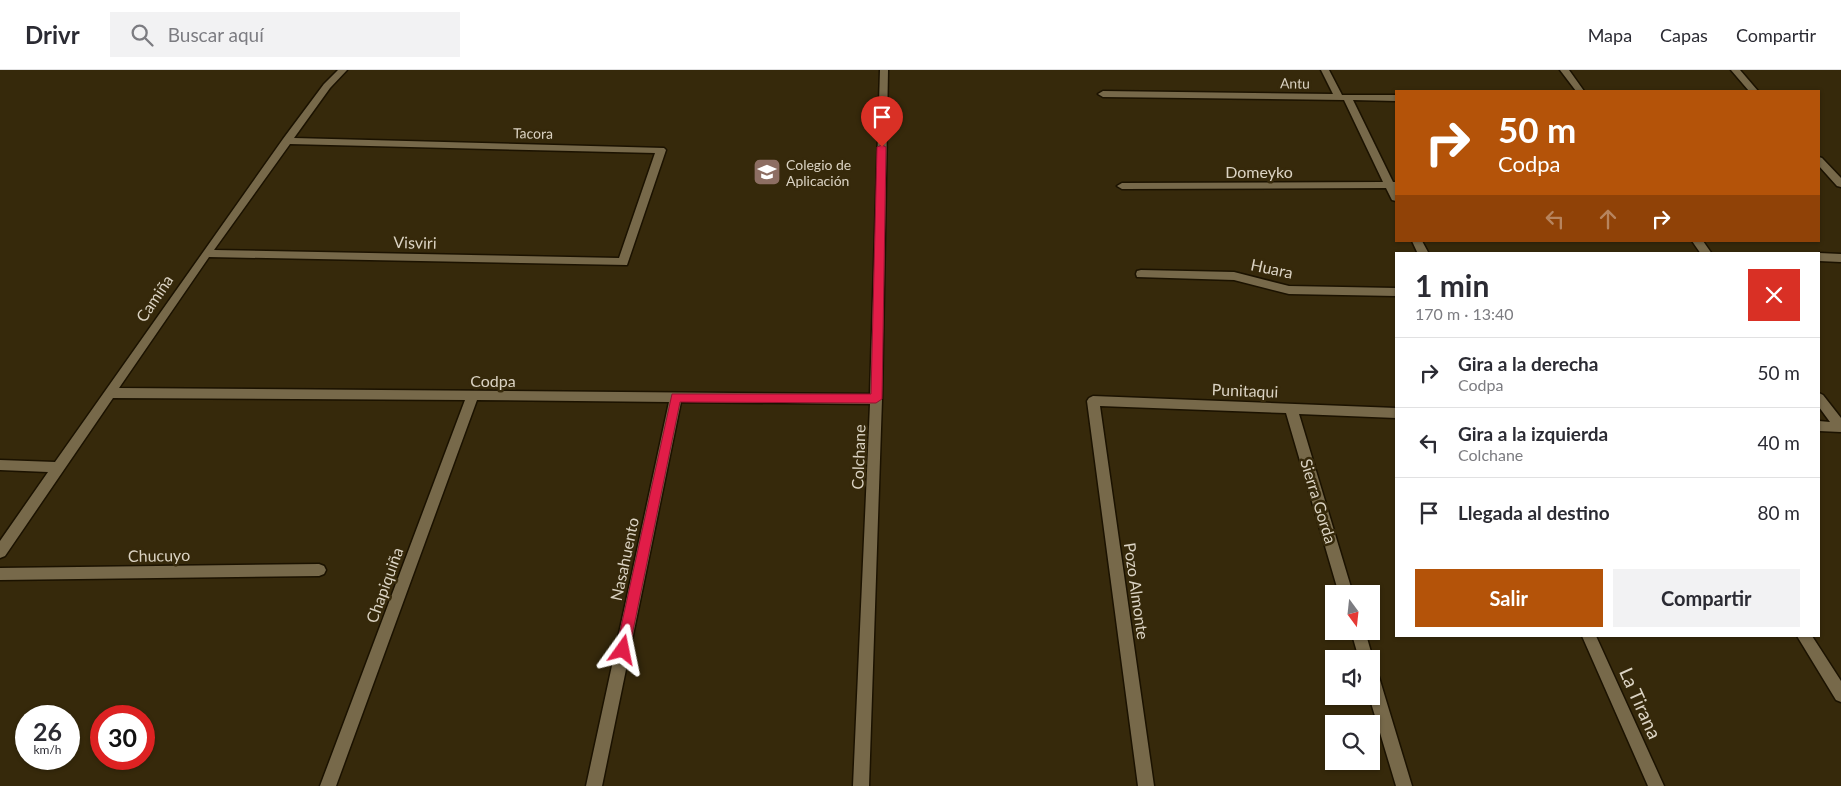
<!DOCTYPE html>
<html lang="es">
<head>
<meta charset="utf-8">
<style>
	body { margin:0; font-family:Lato,sans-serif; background:#f2f2f3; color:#2b2b33; height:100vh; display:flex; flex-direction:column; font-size:19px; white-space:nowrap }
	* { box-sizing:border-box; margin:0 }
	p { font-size:16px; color:#7c7c81 }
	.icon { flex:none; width:28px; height:28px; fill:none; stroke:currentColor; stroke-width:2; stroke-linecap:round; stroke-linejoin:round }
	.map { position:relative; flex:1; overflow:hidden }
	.drawer { position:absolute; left:1395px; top:182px; width:425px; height:385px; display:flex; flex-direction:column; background:#fff; border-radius:0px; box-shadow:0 1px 4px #0004 }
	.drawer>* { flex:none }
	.hud { position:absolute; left:1395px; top:20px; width:425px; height:152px; border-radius:0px; box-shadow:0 1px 4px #0004; background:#b45309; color:#fff; overflow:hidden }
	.needle { width:32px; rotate:165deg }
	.fabs { position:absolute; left:1325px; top:515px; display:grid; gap:10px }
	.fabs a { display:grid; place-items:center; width:55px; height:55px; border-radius:0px; background:#fff; box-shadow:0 1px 4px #0004; font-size:25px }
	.speed { position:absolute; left:15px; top:635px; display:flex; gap:10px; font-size:25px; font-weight:700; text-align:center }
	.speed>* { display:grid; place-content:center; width:65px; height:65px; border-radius:50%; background:#fff; box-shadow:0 1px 4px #0004; line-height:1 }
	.speed small { font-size:12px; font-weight:400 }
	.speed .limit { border:8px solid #d22; background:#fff; color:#111 }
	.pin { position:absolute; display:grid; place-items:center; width:42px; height:42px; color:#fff; margin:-51px -21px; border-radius:50% 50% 50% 0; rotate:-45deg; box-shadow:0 0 5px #0007 }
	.pin .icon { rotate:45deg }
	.me { position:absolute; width:55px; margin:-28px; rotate:12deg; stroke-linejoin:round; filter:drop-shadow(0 0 4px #0008) }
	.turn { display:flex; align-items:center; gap:18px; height:105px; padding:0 20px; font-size:22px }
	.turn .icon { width:65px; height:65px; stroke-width:2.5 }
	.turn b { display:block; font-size:35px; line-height:42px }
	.lanes { display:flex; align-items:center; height:48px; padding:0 20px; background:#0003; justify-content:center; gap:25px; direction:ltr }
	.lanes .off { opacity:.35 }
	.round { display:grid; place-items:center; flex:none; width:52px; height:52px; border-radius:0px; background:#f2f2f3 }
	.headline { display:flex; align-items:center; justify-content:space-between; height:85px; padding:0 20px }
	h1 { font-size:30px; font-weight:700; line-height:38px }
	.action { display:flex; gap:10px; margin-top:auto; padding:10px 20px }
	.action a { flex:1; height:58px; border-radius:0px; background:#b45309; color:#fff; font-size:20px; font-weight:700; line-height:58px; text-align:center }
	.action a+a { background:#f2f2f3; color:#2b2b33 }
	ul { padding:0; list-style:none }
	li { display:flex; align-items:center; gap:15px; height:70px; padding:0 20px; border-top:1px solid #e1e1e2 }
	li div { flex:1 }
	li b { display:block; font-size:19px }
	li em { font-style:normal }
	header { display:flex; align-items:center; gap:30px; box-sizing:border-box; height:70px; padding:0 25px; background:#fff; border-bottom:1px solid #e1e1e2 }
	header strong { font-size:24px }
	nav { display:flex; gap:28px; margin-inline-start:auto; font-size:18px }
	.search { width:350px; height:45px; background:#f2f2f3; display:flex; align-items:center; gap:12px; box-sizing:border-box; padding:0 18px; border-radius:0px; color:#7c7c81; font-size:19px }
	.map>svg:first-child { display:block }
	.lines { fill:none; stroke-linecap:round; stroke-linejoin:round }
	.minor-casing { stroke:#1b1200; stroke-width:3 }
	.minor { fill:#77694a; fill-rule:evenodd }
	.route { fill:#e11d48; stroke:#92132f }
	.labels { text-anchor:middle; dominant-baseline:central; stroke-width:5; stroke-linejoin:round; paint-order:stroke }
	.far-street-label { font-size:14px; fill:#dbd3c3; stroke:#36290b }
	.far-poi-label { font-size:14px; fill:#dbd3c3; stroke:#36290b; text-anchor:start }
	.street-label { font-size:16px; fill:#dbd3c3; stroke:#36290b }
	.near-street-label { font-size:19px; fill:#dbd3c3; stroke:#36290b }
</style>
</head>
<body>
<header>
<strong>Drivr</strong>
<div class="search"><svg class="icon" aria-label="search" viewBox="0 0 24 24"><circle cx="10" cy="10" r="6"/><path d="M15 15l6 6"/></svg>Buscar aquí</div>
<nav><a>Mapa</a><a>Capas</a><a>Compartir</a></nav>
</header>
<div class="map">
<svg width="1841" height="716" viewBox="0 0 1841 716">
	<rect width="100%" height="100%" fill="#36290b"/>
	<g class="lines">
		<defs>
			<path id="minor" d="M338 0H347L330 18 294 68 664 78 666 80 627 195 209 187 119 318 870 324 880 0H888L882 329 869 716H853L870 334 681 332 602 716H586L669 332 477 330 336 716H320L465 330 113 328 5 486 0 488V471L48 402 0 400V390L55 392 283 69 324 14ZM290 74 655 83 619 188 214 180Z
				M1321 0H1329L1342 25H1396V31L1353 30 1393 112H1396V131L1392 130 1386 118 1122 119 1117 116 1122 113 1383 112 1344 30 1103 27 1098 24 1103 21 1333 24Z
				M1560 0H1569L1584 21H1576Z
				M1731 0H1740L1758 21H1749Z
				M1819 87 1822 88 1841 108V117L1837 116 1819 96Z
				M1412 171H1422L1429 184H1418Z
				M1692 171H1703L1712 184H1701Z
				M1819 183 1841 184V192L1819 191Z
				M1141 200 1234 202 1289 216 1396 218V226L1289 224 1234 210 1137 207 1136 204 1137 201Z
				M1819 323 1823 325 1841 348V362L1819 361V351L1830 352 1819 337Z
				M1093 326 1396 338V348L1299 344 1353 524H1339L1286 343 1100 336 1154 716H1138L1087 331 1089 328Z
				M319 494 324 496 326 500 324 504 319 506 0 510V498Z
				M1351 561H1365L1373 589 1371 594V589H1359Z
				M1582 566H1596L1664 716H1648Z
				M1797 566H1812L1841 611V632L1836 630Z
				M1371 600 1376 602 1379 607 1412 716H1396L1369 626H1371Z"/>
		</defs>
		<!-- minor casing -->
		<use href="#minor" class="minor-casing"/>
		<!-- minor -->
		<use href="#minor" class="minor"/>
	</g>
	<!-- route -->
	<path class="route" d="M882 75 886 77 882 329 876 333 680 332 629 580 627 584 623 586 618 584 616 580 672 324H871L877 77Z"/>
	<!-- icons -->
	<defs>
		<symbol id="school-square" viewBox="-11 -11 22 22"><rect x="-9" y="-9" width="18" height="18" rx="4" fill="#8d6e63" stroke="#36290b"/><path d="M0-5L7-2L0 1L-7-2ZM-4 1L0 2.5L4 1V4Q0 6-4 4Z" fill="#fff"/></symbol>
	</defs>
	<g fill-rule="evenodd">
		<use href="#school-square" x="751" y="86" width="32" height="32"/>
	</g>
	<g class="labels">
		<!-- far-street labels -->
		<g class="far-street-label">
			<text transform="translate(1295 13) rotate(1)">Antu</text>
			<text transform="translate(533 63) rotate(1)">Tacora</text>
		</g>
		<!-- far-poi labels -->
		<g class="far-poi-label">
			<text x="786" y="94">Colegio de<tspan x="786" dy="16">Aplicación</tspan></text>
		</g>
		<!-- street labels -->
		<g class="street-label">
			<text x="1259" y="101">Domeyko</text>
			<text transform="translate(415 172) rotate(1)">Visviri</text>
			<text transform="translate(1272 198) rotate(12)">Huara</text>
			<text transform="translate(154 228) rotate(-56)">Camiña</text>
			<text x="493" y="310">Codpa</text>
			<text transform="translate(1245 320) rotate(2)">Punitaqui</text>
			<text transform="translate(858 387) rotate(-88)">Colchane</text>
			<text transform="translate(1319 431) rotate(73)">Sierra Gorda</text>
			<text transform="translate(159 485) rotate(-1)">Chucuyo</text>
			<text transform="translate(624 489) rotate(-78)">Nasahuento</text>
			<text transform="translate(384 515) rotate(-70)">Chapiquiña</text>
			<text transform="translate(1137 521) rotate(82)">Pozo Almonte</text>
		</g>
		<!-- near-street labels -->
		<g class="near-street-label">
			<text transform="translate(1641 633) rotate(66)">La Tirana</text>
		</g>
	</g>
</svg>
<div class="fabs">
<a><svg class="needle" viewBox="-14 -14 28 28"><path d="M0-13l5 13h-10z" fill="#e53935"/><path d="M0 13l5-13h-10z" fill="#7c7c81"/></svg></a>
<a><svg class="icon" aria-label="sound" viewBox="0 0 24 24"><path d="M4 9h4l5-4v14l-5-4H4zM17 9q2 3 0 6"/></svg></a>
<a><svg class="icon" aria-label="search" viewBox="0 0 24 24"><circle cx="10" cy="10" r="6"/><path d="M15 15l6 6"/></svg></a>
</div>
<div class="speed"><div>26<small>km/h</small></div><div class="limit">30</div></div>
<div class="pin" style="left:882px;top:77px;background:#d93025"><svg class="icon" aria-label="arrive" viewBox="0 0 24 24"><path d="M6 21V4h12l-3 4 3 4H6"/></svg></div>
<svg class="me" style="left:623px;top:580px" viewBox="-20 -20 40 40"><path d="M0-17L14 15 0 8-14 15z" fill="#e11d48" stroke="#fff" stroke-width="4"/></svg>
<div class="hud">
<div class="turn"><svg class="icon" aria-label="right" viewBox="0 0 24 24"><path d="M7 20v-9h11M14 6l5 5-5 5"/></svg><div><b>50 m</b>Codpa</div></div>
<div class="lanes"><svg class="icon off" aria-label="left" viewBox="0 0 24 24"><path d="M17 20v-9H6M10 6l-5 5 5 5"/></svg><svg class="icon off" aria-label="ahead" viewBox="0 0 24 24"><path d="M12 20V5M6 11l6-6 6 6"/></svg><svg class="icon" aria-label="right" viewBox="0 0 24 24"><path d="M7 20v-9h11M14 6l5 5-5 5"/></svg></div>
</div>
<section class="drawer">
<div class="headline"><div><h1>1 min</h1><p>170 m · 13:40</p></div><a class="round" style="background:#d93025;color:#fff"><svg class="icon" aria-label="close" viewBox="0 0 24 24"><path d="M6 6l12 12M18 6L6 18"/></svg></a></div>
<ul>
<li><svg class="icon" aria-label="right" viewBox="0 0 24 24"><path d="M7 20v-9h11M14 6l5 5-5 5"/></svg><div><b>Gira a la derecha</b><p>Codpa</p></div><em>50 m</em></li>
<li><svg class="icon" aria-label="left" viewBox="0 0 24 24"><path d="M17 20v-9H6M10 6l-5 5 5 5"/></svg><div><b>Gira a la izquierda</b><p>Colchane</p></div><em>40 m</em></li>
<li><svg class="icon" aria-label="arrive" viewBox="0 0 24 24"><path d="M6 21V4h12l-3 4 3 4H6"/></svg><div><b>Llegada al destino</b></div><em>80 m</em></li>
</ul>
<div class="action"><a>Salir</a><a>Compartir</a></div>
</section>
</div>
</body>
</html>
